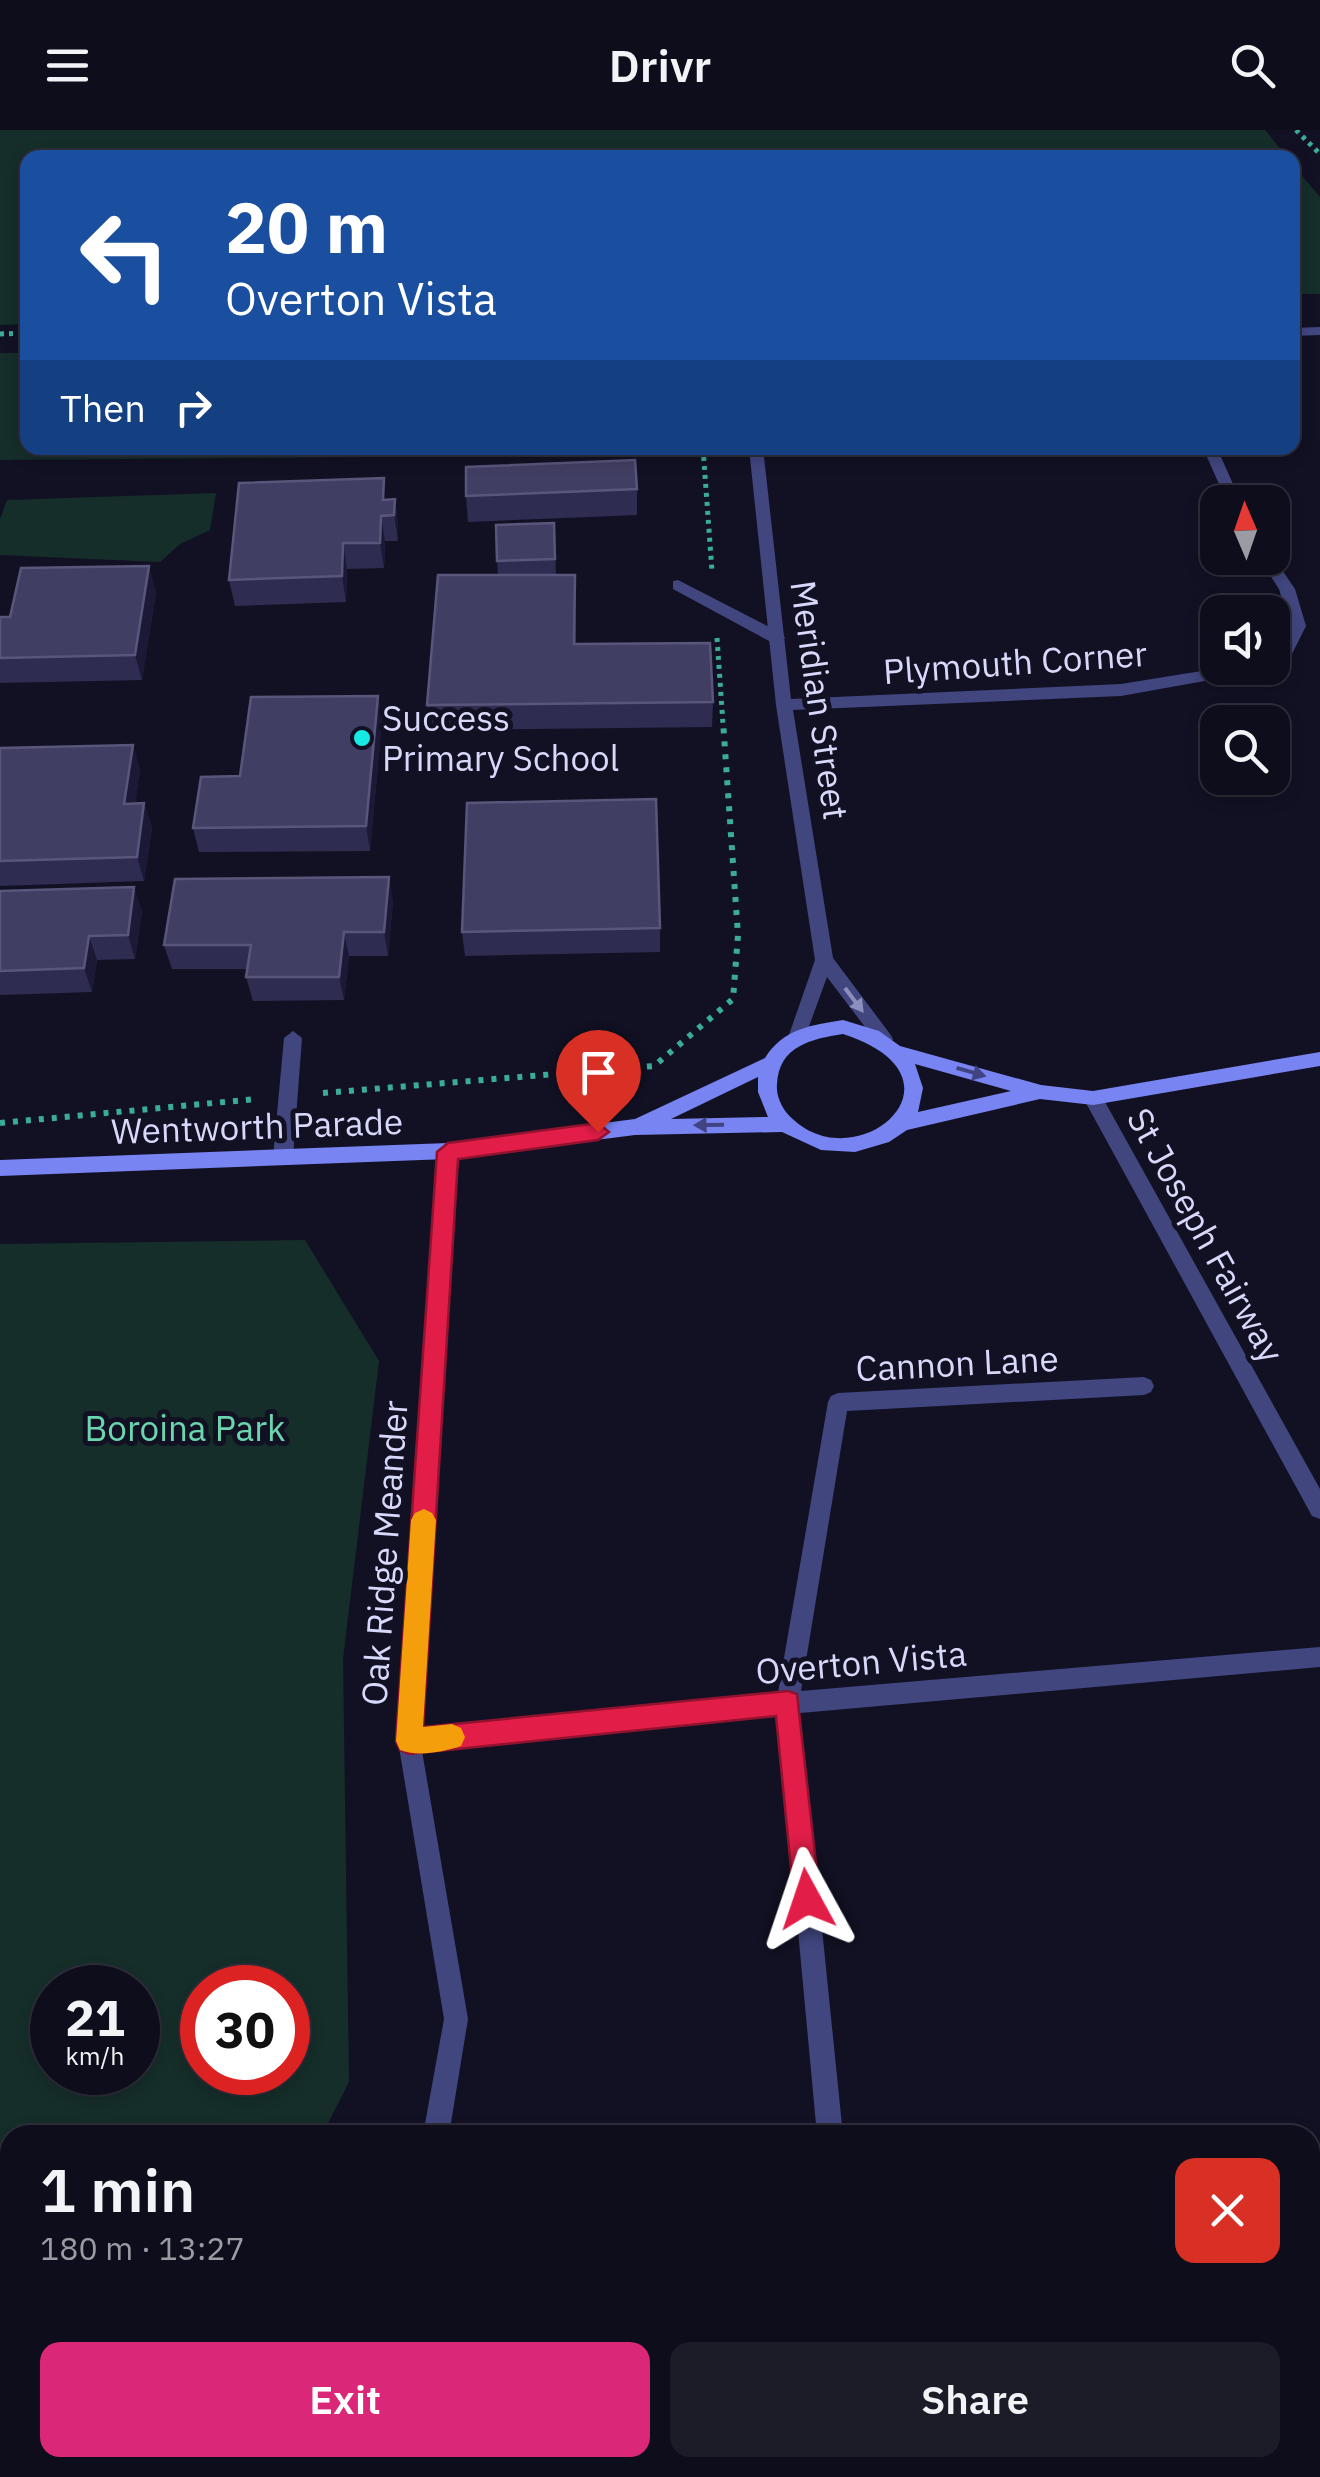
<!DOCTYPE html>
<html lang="en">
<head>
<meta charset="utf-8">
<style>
	body { margin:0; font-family:"IBM Plex Sans",sans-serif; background:#1c1b28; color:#f1f3f6; height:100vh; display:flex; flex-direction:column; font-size:38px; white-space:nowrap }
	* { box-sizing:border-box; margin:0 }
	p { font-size:32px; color:#9b9ca3 }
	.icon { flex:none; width:55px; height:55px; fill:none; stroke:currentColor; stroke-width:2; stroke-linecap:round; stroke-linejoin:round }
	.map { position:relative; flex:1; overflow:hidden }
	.side { position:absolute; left:0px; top:1995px; width:1320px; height:352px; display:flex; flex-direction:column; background:#0e0d1b; border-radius:30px 30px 0 0; box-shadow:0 5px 15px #0003,0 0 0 2px #2e2d3a }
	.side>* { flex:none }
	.guide { position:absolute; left:20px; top:20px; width:1280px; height:305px; border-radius:20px; box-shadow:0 5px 15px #0003,0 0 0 2px #2e2d3a; background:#1a4fa0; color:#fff; overflow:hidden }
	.needle { width:65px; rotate:358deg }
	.buttons { position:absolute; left:1200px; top:355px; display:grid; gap:20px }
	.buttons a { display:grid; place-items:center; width:90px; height:90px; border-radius:20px; background:#0e0d1b; box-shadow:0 5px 15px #0003,0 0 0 2px #2e2d3a; font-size:50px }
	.speed { position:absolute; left:30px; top:1835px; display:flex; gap:20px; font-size:50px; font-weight:700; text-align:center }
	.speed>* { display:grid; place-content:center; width:130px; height:130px; border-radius:50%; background:#0e0d1b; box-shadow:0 5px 15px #0003,0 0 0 2px #2e2d3a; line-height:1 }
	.speed small { font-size:25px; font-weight:400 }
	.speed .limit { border:15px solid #d22; background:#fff; color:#111 }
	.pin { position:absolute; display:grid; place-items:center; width:85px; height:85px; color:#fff; margin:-102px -42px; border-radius:50% 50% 50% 0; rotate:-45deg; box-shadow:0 0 10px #0007 }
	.pin .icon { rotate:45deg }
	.me { position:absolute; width:110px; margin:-55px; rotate:355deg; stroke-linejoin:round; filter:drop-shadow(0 0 8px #0008) }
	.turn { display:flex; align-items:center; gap:35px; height:210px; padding:0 40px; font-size:45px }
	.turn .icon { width:130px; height:130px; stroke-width:2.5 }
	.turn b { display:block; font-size:70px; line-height:85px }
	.then { display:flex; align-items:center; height:95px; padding:0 40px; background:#0003; gap:20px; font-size:38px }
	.round { display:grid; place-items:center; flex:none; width:105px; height:105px; border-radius:20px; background:#1c1b28 }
	.head { display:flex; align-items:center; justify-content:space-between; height:170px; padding:0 40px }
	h1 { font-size:60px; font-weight:600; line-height:75px }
	.cta { display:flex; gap:20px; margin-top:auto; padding:20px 40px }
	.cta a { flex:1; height:115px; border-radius:20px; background:#db2777; color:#fff; font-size:40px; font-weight:600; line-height:115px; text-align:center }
	.cta a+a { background:#1c1b28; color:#f1f3f6 }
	header { display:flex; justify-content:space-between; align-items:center; height:130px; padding:0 40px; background:#0e0d1b; font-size:45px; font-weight:600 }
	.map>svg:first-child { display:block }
	.green { fill:#152e2a; fill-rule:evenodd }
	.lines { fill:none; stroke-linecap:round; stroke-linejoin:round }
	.path-far1 { stroke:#3bac98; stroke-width:5; stroke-dasharray:4 5; stroke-linecap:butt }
	.path { stroke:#3bac98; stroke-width:6; stroke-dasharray:5 8; stroke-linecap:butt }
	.lane { fill:#41467f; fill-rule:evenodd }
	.street { fill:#41467f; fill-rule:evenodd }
	.secondary { fill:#7884f2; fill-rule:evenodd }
	.wall { fill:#2f2c51 }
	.shaded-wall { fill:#1c1937 }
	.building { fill:#413e63; stroke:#59567b; stroke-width:2.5 }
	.oneway { fill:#8c8fbd }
	.oneway2 { fill:#404581 }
	.route { fill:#e11d48; stroke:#92132f; stroke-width:2.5 }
	.slow { fill:#f59e0b }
	.poi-dot { fill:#17e9e5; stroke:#121124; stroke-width:4 }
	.labels { text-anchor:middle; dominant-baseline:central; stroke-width:10; stroke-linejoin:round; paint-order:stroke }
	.street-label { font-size:35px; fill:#d8d8fb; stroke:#121124 }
	.poi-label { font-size:35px; fill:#d8d8fb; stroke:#121124; text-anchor:start }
	.park-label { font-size:35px; fill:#6bd5ae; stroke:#121124 }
</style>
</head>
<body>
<header><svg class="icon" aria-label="menu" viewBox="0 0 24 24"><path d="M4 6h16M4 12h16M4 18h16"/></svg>Drivr<svg class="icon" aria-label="search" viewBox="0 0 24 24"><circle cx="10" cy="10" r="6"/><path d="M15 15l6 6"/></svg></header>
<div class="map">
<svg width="1320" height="2347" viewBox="0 0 1320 2347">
	<rect width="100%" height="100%" fill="#121124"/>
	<!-- green -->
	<path class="green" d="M0 0H1265L1287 27 28 28 27 194 0 195Z
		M1292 34 1320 67V164H1293Z
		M0 223H27L28 318H373L372 327 0 330Z
		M216 363 210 400 180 414 160 432 0 425V389L7 370Z
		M305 1110 379 1231 343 1529 349 1952 322 2005H10V2338H98L88 2347H0V1114ZM52 1858H138V1942H52ZM202 1858H288V1942H202Z"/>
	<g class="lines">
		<!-- path-far1 -->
		<path class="path-far1" d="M1296 0 1320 24
			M0 204 28 203
			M703 318 712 441
			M717 508 723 594"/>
		<!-- path -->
		<path class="path" d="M323 963 654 936 733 869 738 805 723 591
			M0 993 256 969"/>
		<!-- lane -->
		<path class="lane" d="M678 450 783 504 785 508 777 513 771 512 673 459V451Z
			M293 901 302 908 293 1027 283 1035 273 1027 284 908Z"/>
		<!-- street -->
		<path class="street" d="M1320 197V205L1292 206V198Z
			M749 318H763L791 569 1121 554 1220 538H1257L1249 543 1121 566 793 580 833 828 890 904 893 909 890 914H878L827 847 804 910H792L789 905 815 830 776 575Z
			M1203 318H1217L1241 372H1227Z
			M1272 425 1295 459 1306 496 1291 526 1272 533V521L1279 518 1290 496 1279 459 1259 428H1272Z
			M1093 961 1100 963 1320 1359V1389L1312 1386 1086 973 1084 968Z
			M448 1013 458 1021 421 1599 778 1563 828 1272 831 1266 838 1263 1144 1247 1151 1250 1154 1256 1151 1262 1144 1265 847 1281 801 1561 1320 1517V1537L800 1583 843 2005H817L778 1585 422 1621 468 1889 449 2005H423L444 1889 398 1611 438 1021Z
			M209 2338H241L237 2347H205Z
			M353 2338H394L398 2347H357Z
			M838 2338H865L867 2347H839Z"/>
		<!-- secondary -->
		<path class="secondary" d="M843 890 879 901 900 916 1041 955 1093 961 1320 922V936L1093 975 1040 969 907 1000 889 1012 855 1022 821 1020 782 1002 635 1005 448 1029 0 1046V1030L448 1013 635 989 765 928C783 899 811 895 843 890ZM843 904C982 949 850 1058 786 982 780 974 776 964 777 954 779 916 811 909 843 904ZM915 934 1011 961 918 982 923 958ZM758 947V962L768 987 671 989Z"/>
	</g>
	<!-- wall -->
	<path class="wall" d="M637 359V385L468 392 466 366Z
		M395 369 398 395V411H385L384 438 347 439 346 472 235 476 229 450 387 370Z
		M554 393 556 445H575L576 514 713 572 712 597 430 600 427 575 498 445 497 431Z
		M156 462 142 550 0 553V487H10Z
		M378 566 382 591 370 721 199 722 193 698 240 646Z
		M0 618 140 639 135 673H144L152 698 144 751 0 756Z
		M0 761 142 781 135 829 97 830 92 862 0 865Z
		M393 771 388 826H349L344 870 253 871 246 847 248 839H172L164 815Z
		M660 798V822L465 826 462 802Z"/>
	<!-- shaded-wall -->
	<path class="shaded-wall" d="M395 369 398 395V411L394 385Z
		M381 386 385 411 384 438 380 413Z
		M343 413 347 439 346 472 342 446Z
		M149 436 156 462 142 550 135 525Z
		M378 566 382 591 370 721 366 696Z
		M133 615 140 639 132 698 124 674Z
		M144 673 152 698 144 751 137 727Z
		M389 747 393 771 388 826 384 802Z
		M134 757 142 781 135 829 128 805Z
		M344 802 349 826 344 870 339 847Z
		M89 806 97 830 92 862 84 838Z"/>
	<!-- building -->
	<path class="building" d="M635 330 637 359 466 366V337Z
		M384 348 383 370 395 369 394 385 381 386 380 413H343L342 446 229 450 239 353Z
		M554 393 555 429 497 431 496 395Z
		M149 436 135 525 0 528V487H10L21 438Z
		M438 445H575L574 514 710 513 713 572 427 575Z
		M378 566 366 696 193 698 201 647 240 646 251 567Z
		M133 615 124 674 144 673 137 727 0 731V618Z
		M656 669 660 798 462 802 467 673Z
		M389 747 384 802H344L339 847H246L251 815H164L175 749Z
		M134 757 128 805 89 806 84 838 0 841V761Z"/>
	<!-- one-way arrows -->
	<defs><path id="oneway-solid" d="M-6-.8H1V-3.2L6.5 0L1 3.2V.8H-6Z" transform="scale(2.5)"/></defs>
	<use class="oneway" href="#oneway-solid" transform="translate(854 870) rotate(53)"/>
	<g class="oneway2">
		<use href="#oneway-solid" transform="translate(971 942) rotate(16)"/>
		<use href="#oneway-solid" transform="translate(709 995) rotate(179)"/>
	</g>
	<!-- route -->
	<path class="route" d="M598 993 609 1002 598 1010 458 1029 423 1597 788 1561 797 1564 820 1769 817 1779 807 1783 797 1779 794 1769 776 1586 409 1624 400 1620 396 1611 437 1022 448 1013Z"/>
	<!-- slow -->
	<path class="slow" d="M424 1379 432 1383 436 1390 423 1597 452 1594 461 1598 465 1607 461 1616C444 1622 417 1627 400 1620L396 1611 411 1390 415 1383Z"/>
	<!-- markers -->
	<circle class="poi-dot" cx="362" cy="608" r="10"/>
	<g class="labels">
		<!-- street labels -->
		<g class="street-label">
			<text transform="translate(1015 532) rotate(-4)">Plymouth Corner</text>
			<text transform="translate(820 570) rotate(82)">Meridian Street</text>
			<text transform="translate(257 996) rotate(-2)">Wentworth Parade</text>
			<text transform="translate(1206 1105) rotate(61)">St Joseph Fairway</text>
			<text transform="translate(957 1233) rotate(-3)">Cannon Lane</text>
			<text transform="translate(384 1423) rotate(-86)">Oak Ridge Meander</text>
			<text transform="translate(861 1532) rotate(-5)">Overton Vista</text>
		</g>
		<!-- poi labels -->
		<g class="poi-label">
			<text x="382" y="588">Success<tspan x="382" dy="40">Primary School</tspan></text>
		</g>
		<!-- park labels -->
		<g class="park-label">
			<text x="185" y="1298">Boroina Park</text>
		</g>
	</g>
</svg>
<div class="buttons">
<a><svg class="needle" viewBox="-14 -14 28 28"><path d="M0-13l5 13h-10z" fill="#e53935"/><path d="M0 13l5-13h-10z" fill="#9b9ca3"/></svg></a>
<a><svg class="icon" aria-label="sound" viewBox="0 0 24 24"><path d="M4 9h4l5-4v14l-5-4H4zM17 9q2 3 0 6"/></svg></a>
<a><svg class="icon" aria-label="search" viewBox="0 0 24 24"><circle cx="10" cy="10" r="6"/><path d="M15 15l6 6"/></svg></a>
</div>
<div class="speed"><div>21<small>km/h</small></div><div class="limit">30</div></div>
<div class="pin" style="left:598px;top:1002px;background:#d93025"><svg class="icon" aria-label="arrive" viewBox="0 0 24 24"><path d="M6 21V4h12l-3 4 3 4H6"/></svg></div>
<svg class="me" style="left:807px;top:1769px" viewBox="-20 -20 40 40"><path d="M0-17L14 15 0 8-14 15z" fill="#e11d48" stroke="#fff" stroke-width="4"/></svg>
<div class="guide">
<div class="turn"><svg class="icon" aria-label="left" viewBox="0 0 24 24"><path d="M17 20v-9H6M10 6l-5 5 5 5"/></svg><div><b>20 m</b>Overton Vista</div></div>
<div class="then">Then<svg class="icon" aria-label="right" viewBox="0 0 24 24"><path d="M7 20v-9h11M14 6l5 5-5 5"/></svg></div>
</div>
<section class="side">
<div class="head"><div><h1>1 min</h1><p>180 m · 13:27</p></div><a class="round" style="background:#d93025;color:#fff"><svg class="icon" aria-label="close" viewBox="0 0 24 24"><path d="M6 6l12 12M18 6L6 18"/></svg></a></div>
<div class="cta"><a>Exit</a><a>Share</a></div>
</section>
</div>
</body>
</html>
